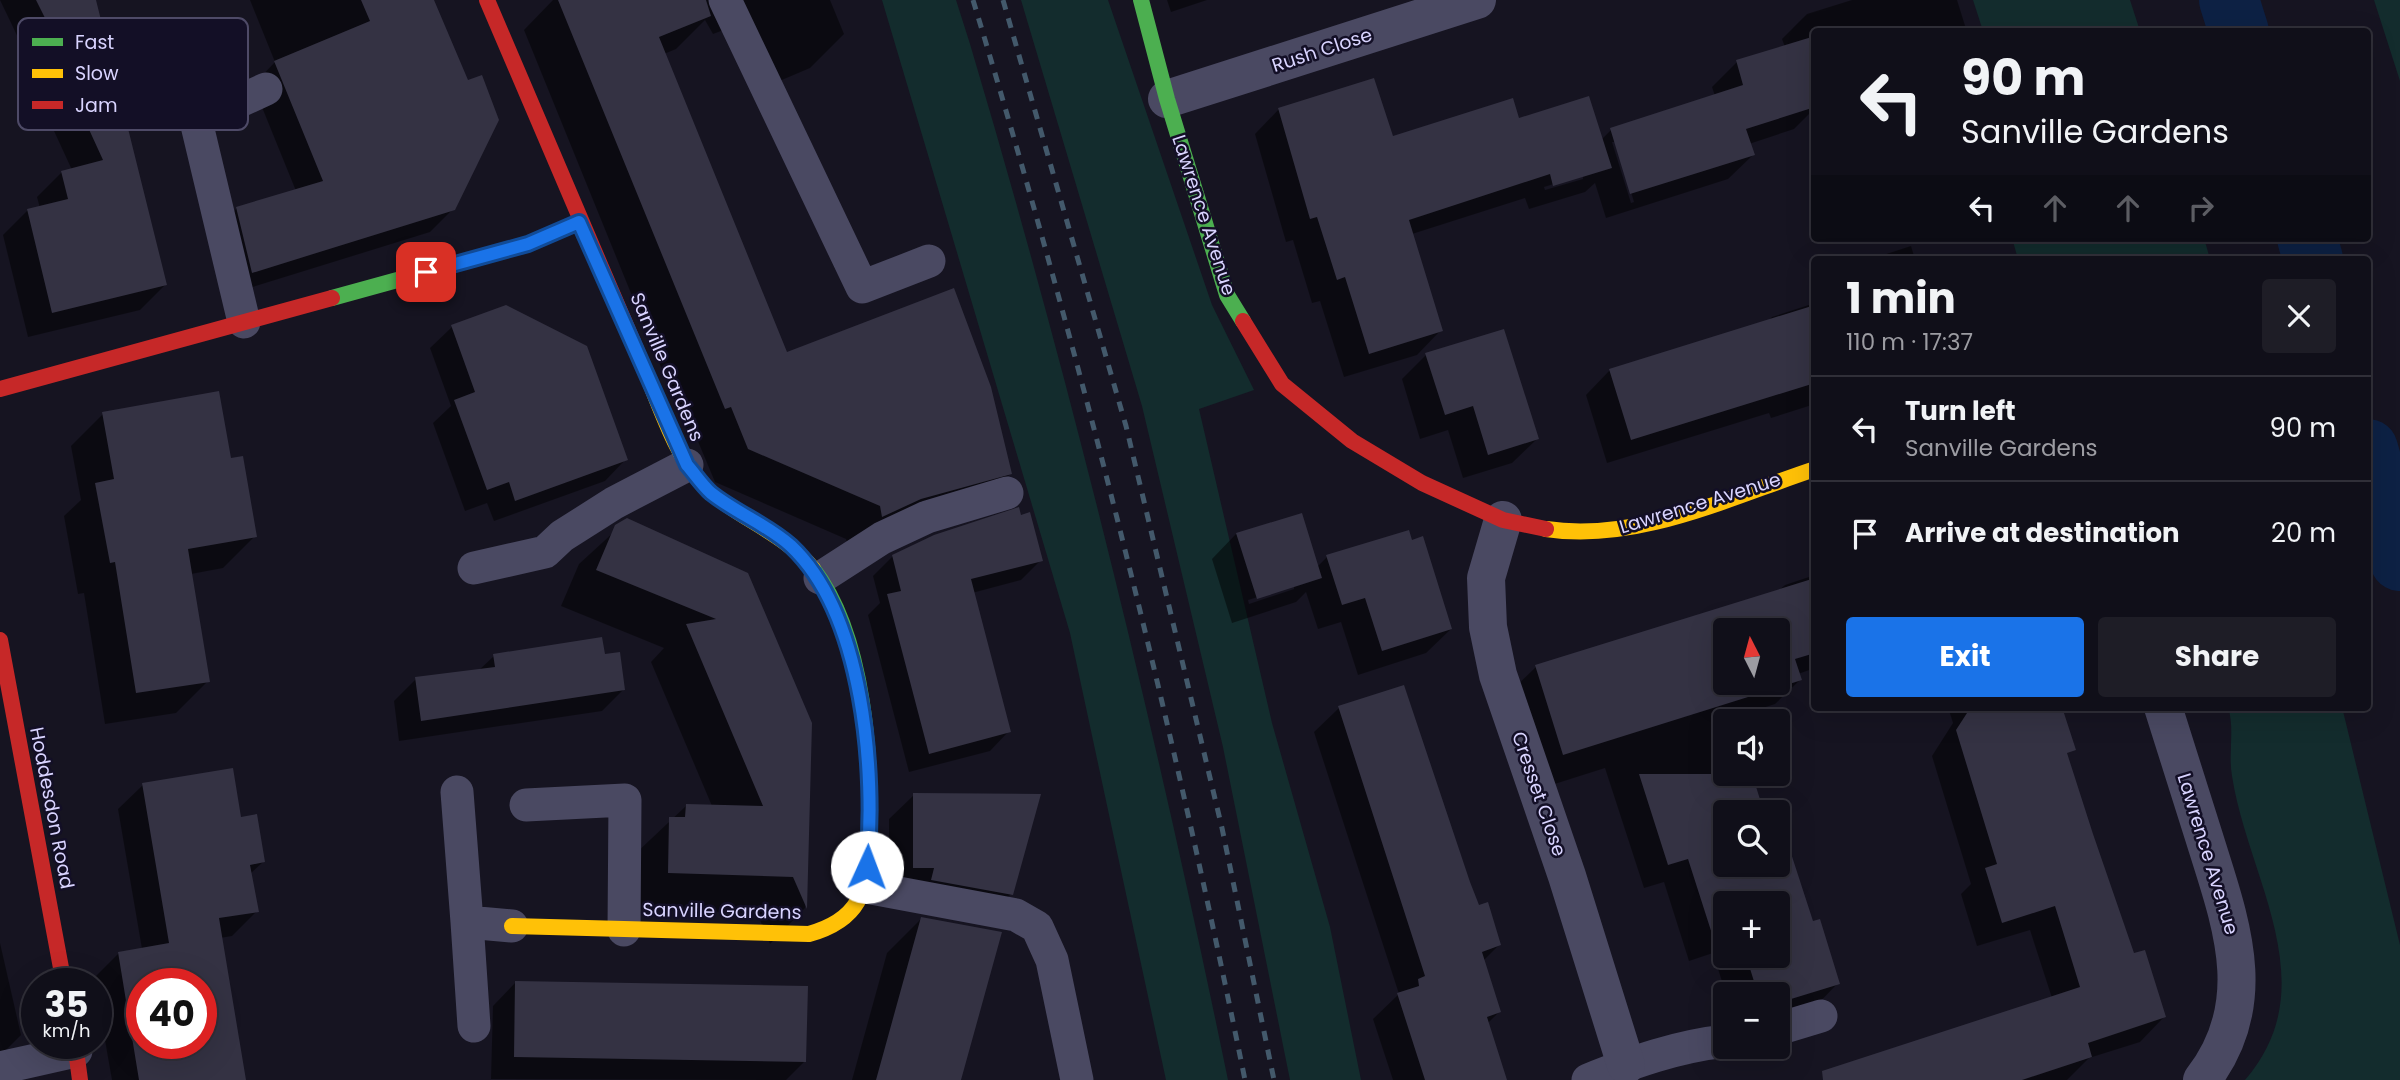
<!DOCTYPE html>
<html lang="en">
<head>
<meta charset="utf-8">
<style>
	body { margin:0; font-family:Poppins,sans-serif; background:#1e1d26; color:#f1f3f6; height:100vh; display:flex; flex-direction:column; font-size:26px; white-space:nowrap }
	* { box-sizing:border-box; margin:0 }
	p { font-size:23px; color:#9c9ca2 }
	.icon { flex:none; width:38px; height:38px; fill:none; stroke:currentColor; stroke-width:2; stroke-linecap:round; stroke-linejoin:round }
	.map { position:relative; flex:1; overflow:hidden }
	.panel { position:absolute; left:1811px; top:256px; width:560px; height:455px; display:flex; flex-direction:column; background:#100f19; border-radius:7px; box-shadow:0 7px 28px #0002,0 0 0 2px #302f38 }
	.panel>* { flex:none }
	.hud { position:absolute; left:1811px; top:28px; width:560px; height:214px; border-radius:7px; box-shadow:0 7px 28px #0002,0 0 0 2px #302f38; background:#100f19; color:#f1f3f6; overflow:hidden }
	.needle { width:46px; rotate:354deg }
	.controls { position:absolute; left:1713px; top:618px; display:grid; gap:14px }
	.controls a { display:grid; place-items:center; width:77px; height:77px; border-radius:7px; background:#100f19; box-shadow:0 7px 28px #0002,0 0 0 2px #302f38; font-size:35px }
	.speed { position:absolute; left:21px; top:968px; display:flex; gap:14px; font-size:35px; font-weight:700; text-align:center }
	.speed>* { display:grid; place-content:center; width:91px; height:91px; border-radius:50%; background:#100f19; box-shadow:0 7px 28px #0002,0 0 0 2px #302f38; line-height:1 }
	.speed small { font-size:18px; font-weight:400 }
	.speed .limit { border:10px solid #d22; background:#fff; color:#111 }
	.pin { position:absolute; display:grid; place-items:center; width:60px; height:60px; color:#fff; margin:-30px; border-radius:14px; box-shadow:0 4px 10px #0006 }
	.me { position:absolute; width:77px; margin:-38px; rotate:2deg; stroke-linejoin:round; filter:drop-shadow(0 0 5px #0008) }
	.turn { display:flex; align-items:center; gap:24px; height:147px; padding:0 35px; font-size:32px }
	.turn .icon { width:91px; height:91px; stroke-width:2.5 }
	.turn b { display:block; font-size:49px; line-height:60px }
	.lanes { display:flex; align-items:center; height:66px; padding:0 35px; background:#0003; justify-content:center; gap:35px; direction:ltr }
	.lanes .off { opacity:.35 }
	.round { display:grid; place-items:center; flex:none; width:74px; height:74px; border-radius:7px; background:#1e1d26 }
	.head { display:flex; align-items:center; justify-content:space-between; height:119px; padding:0 35px }
	h1 { font-size:42px; font-weight:700; line-height:52px }
	.action { display:flex; gap:14px; margin-top:auto; padding:14px 35px }
	.action a { flex:1; height:80px; border-radius:7px; background:#1a73e8; color:#fff; font-size:28px; font-weight:700; line-height:80px; text-align:center }
	.action a+a { background:#1e1d26; color:#f1f3f6 }
	ul { padding:0; list-style:none }
	li { display:flex; align-items:center; gap:21px; height:105px; padding:0 35px; border-top:2px solid #302f38 }
	li div { flex:1 }
	li b { display:block; font-size:26px }
	li em { font-style:normal }
	.map>svg:first-child { display:block }
	.green { fill:#132c2d }
	.shadow { fill:#0007; fill-rule:evenodd }
	.lines { fill:none; stroke-linecap:round; stroke-linejoin:round }
	.canal { stroke:#0d2144; stroke-width:60 }
	.building { fill:#343243; fill-rule:evenodd }
	.lane { stroke:#4a4962; stroke-width:33 }
	.street { stroke:#4a4962; stroke-width:38 }
	.fast { stroke:#4caf50; stroke-width:16 }
	.slow { stroke:#ffc107; stroke-width:16 }
	.jam { stroke:#c62828; stroke-width:16 }
	.rail { stroke:#43596b; stroke-width:5; stroke-dasharray:10 9; stroke-linecap:butt }
	.route-casing { stroke:#114b97; stroke-width:18 }
	.route { stroke:#1a73e8; stroke-width:12 }
	.labels { text-anchor:middle; dominant-baseline:central; stroke-width:5; stroke-linejoin:round; paint-order:stroke }
	.street-label { font-size:19px; fill:#d9d4ff; stroke:#130f26 }
	.key { fill:#130f26; stroke:#4e4a67; stroke-width:2 }
	.key-label { font-size:19px; fill:#d9d4ff }
</style>
</head>
<body>
<div class="map">
<svg width="2400" height="1080" viewBox="0 0 2400 1080">
	<rect width="100%" height="100%" fill="#161421"/>
	<!-- green -->
	<path class="green" d="M882 0H956L970 44C1072 386 1156 731 1228 1080H1166L1070 633Z
		M1021 0H1108L1212 305 1254 390 1199 409 1272 723 1330 927 1361 1080H1290L1223 747 1142 406Z
		M1973 0H2130L2140 31H1983Z
		M2374 0H2400V81Z
		M2012 238H2204L2210 259H2018Z
		M2228 707H2342L2400 945V1080H2245C2327 985 2248 879 2232 776 2228 753 2235 729 2228 707Z"/>
	<!-- shadow -->
	<path class="shadow" d="M0 0H94L165 285 140 310 28 337 3 235 27 211 40 208 37 197 62 172 72 170 19 55 24 50Z
		M250 0H432L453 209 430 232 230 294 215 231 237 208 296 191 253 85 275 62Z
		M553 0H830L844 34 810 68 763 88 737 25 713 34 705 20 676 49 664 54 786 354 1010 474 976 507 849 549 846 539 715 482 697 439 691 441 524 30Z
		M1167 0H1207L1171 12Z
		M1852 0H1957L1967 32H1815V108L1794 129 1749 144 1753 155 1728 179 1606 218 1595 183 1585 192 1529 209 1525 198 1412 234 1441 330 1417 355 1344 377 1320 301 1312 303 1293 240 1286 242 1255 134 1279 109 1392 139 1518 120 1601 140 1611 130 1715 96 1712 87 1737 62 1785 47 1782 39 1807 14ZM1612 142H1616L1634 202 1631 203ZM1583 175V179L1545 190 1544 187Z
		M1911 246 1915 259H1871Z
		M1815 303V404L1771 418 1769 413 1607 463 1586 395 1610 370 1766 323 1772 317Z
		M506 307 626 459 605 481 494 521 487 503 465 511 433 423 451 406 430 348 452 327Z
		M1426 355 1537 439 1512 463 1463 478 1448 430 1420 439 1402 379Z
		M103 414 255 536 223 568 191 574 208 681 176 713 105 724 84 593 78 594 64 516 81 500 71 446Z
		M627 520 810 723 805 908 770 944 757 913 632 909 634 855 686 806H712L651 662 664 648 561 606 579 564Z
		M1236 534 1317 567 1327 557 1451 629 1426 653 1358 675 1341 622 1318 629 1306 592 1296 602 1232 623 1212 559ZM1294 586V589L1249 604 1248 600Z
		M893 556 1041 560 1021 580 972 593 1009 731 990 751 909 772 868 615 880 603 873 576Z
		M1815 575V668L1798 674 1800 680 1775 704 1732 718 1733 721H1726V774H1750L1762 812H1726V864H1778V842L1838 983 1814 1008 1778 1019V994H1726L1713 953 1689 961 1664 882 1644 888 1605 768 1542 788 1511 691 1536 667 1778 591 1785 585ZM1726 630H1778V682H1726ZM1726 903H1778V956H1726Z
		M494 656H603L623 690 602 711 399 741 394 701 416 679 478 671Z
		M1948 707H2054L2065 754 2133 956 2164 1017 2140 1042 2089 1058 2067 1080H1857L2052 998 2030 930 1977 946 1961 894 1971 884 1932 756 1953 723Z
		M1339 708 1478 907 1499 945 1483 961 1499 1012 1487 1024 1506 1080H1393L1373 1019 1399 994 1314 732Z
		M143 785 240 819 263 862 250 874 257 911 232 936 220 938 245 1080H112L94 978 119 953 142 949 118 809ZM142 984H201V1043H142Z
		M914 795 1011 894 986 919 889 892V819Z
		M921 919 959 1080H852L887 953Z
		M0 943 21 1035 0 1056Z
		M516 982 805 1061 786 1080 491 1079 493 1006Z"/>
	<g class="lines">
		<!-- canal -->
		<path class="canal" d="M2229 0 2239 32
			M2307 238 2313 259
			M2368 449 2400 561"/>
	</g>
	<!-- building -->
	<path class="building" d="M36 0H96L167 285 52 313 27 209 68 199 61 171 103 160 43 29 49 26Z
		M361 0H434L468 80 482 75 499 120 455 210 252 273 236 207 323 181 274 61 370 21Z
		M558 0H706L711 16 659 37 787 352 954 288 991 387 1012 474 921 499 882 517 880 506 748 449 731 407 725 409Z
		M1815 36V107L1746 129 1755 155 1630 194 1610 128 1743 85 1736 60Z
		M1374 78 1393 136 1513 98 1519 118 1589 96 1612 168 1553 186 1550 174 1409 220 1443 331 1369 354 1345 277 1337 280 1317 217 1310 219 1278 108Z
		M506 305 587 346 628 460 515 501 509 482 487 490 454 400 475 392 451 325Z
		M1815 305V383L1631 440 1609 369Z
		M1504 329 1539 439 1488 455 1473 406 1445 415 1425 353Z
		M219 391 231 458 243 456 257 537 188 549 210 682 136 693 115 562 110 563 95 483 114 479 102 412Z
		M1019 507 1021 515 1030 512 1043 561 971 579 1011 732 929 754 887 594 901 591 892 555 934 535Z
		M1302 513 1322 578 1257 599 1236 533Z
		M627 518 748 573 812 723 807 909 793 877 668 873 669 817H685L686 804 763 806 686 624 716 619 596 570 615 525Z
		M1409 530 1412 540 1423 536 1452 629 1382 651 1365 598 1342 605 1326 555Z
		M1815 578V653L1795 659 1802 680 1563 755 1535 665ZM1726 630H1778V682H1726Z
		M602 637 605 654 620 652 625 690 421 721 415 677 495 667 493 654Z
		M1404 685 1470 882 1479 905 1488 902 1501 945 1482 952 1501 1012 1487 1017 1507 1080H1425L1397 993 1419 986 1418 979 1425 976 1338 706Z
		M1987 707H2062L2076 750 2067 753 2093 834 2134 953 2145 950 2166 1017 2088 1043 2092 1057 2022 1080H1823L1822 1071 2080 987 2055 906 2002 923 1985 868 1997 864 1956 730 1967 713Z
		M233 768 241 817 257 814 265 862 250 865 259 912 219 918 246 1080H139L118 952 169 943 142 783ZM142 984H201V1043H142Z
		M1639 774H1752L1764 812H1726V864H1778V840L1786 838 1813 921 1820 919 1840 984 1778 1003V994H1758L1746 956H1778V903H1726V933L1713 937 1688 859 1668 865Z
		M913 793 1041 794 1013 895 931 880 934 868H913Z
		M921 917 1002 932 961 1080H876Z
		M515 981 808 986 806 1062 514 1057Z"/>
	<g class="lines">
		<!-- lane -->
		<path class="lane" d="M725 0 862 287 929 261
			M244 322 196 121 266 89
			M474 568 545 552 562 536 614 503 687 465
			M820 578 882 538 927 517 1007 493
			M457 792 467 922 512 926
			M526 805 625 800 624 930
			M866 887 1016 915 1037 927 1052 960 1077 1080
			M467 922 474 1026
			M1778 1029 1821 1016
			M0 1068 76 1051
			M1588 1080C1633 1062 1678 1046 1726 1041"/>
		<!-- street -->
		<path class="street" d="M1167 99 1477 0
			M1503 520 1486 578 1488 627 1498 675 1567 876 1626 1065
			M2163 707C2177 751 2191 796 2205 840 2231 923 2262 1003 2202 1080"/>
		<!-- fast -->
		<path class="fast" d="M1141 0 1167 99 1227 295 1243 321
			M332 298 528 244 579 222
			M813 569C865 636 872 761 869 843"/>
		<!-- slow -->
		<path class="slow" d="M642 363C659 402 677 463 709 491 742 520 786 534 813 569
			M1546 529C1637 543 1730 497 1815 469
			M512 926 809 934C859 920 868 892 869 843"/>
		<!-- jam -->
		<path class="jam" d="M487 0 642 363
			M1243 321 1282 384 1352 441 1422 483 1503 520 1546 529
			M0 389 332 298
			M0 640 64 984
			M75 1043 80 1080"/>
		<!-- rail -->
		<path class="rail" d="M973 0C1081 356 1171 716 1245 1080
			M1003 0 1126 426 1222 828 1274 1080"/>
	</g>
	<g class="lines">
		<defs>
			<path id="route" d="M426 272 528 244 579 222 687 465C695 474 702 485 711 493 736 513 768 525 791 546 864 615 876 772 867 867"/>
		</defs>
		<!-- route casing -->
		<use href="#route" class="route-casing"/>
		<!-- route -->
		<use href="#route" class="route"/>
	</g>
	<g class="labels">
		<!-- street labels -->
		<g class="street-label">
			<text transform="translate(1322 50) rotate(-18)">Rush Close</text>
			<text transform="translate(1204 215) rotate(72)">Lawrence Avenue</text>
			<text transform="translate(667 367) rotate(67)">Sanville Gardens</text>
			<text transform="translate(1700 503) rotate(-17)">Lawrence Avenue</text>
			<text transform="translate(1539 794) rotate(71)">Cresset Close</text>
			<text transform="translate(52 808) rotate(79)">Hoddesdon Road</text>
			<text transform="translate(2208 854) rotate(73)">Lawrence Avenue</text>
			<text transform="translate(722 911) rotate(1)">Sanville Gardens</text>
		</g>
	</g>
	<!-- legend -->
	<rect x="18" y="18" width="230" height="112" rx="10" class="key"/>
	<rect x="32" y="38" width="31" height="8" fill="#4caf50"/>
	<rect x="32" y="69" width="31" height="9" fill="#ffc107"/>
	<rect x="32" y="101" width="31" height="8" fill="#c62828"/>
	<g class="key-label">
		<text x="75" y="49">Fast</text>
		<text x="75" y="80">Slow</text>
		<text x="75" y="112">Jam</text>
	</g>
</svg>
<div class="controls">
<a><svg class="needle" viewBox="-14 -14 28 28"><path d="M0-13l5 13h-10z" fill="#e53935"/><path d="M0 13l5-13h-10z" fill="#9c9ca2"/></svg></a>
<a><svg class="icon" aria-label="sound" viewBox="0 0 24 24"><path d="M4 9h4l5-4v14l-5-4H4zM17 9q2 3 0 6"/></svg></a>
<a><svg class="icon" aria-label="search" viewBox="0 0 24 24"><circle cx="10" cy="10" r="6"/><path d="M15 15l6 6"/></svg></a>
<a>+</a>
<a>−</a>
</div>
<div class="speed"><div>35<small>km/h</small></div><div class="limit">40</div></div>
<div class="pin" style="left:426px;top:272px;background:#d93025"><svg class="icon" aria-label="arrive" viewBox="0 0 24 24"><path d="M6 21V4h12l-3 4 3 4H6"/></svg></div>
<svg class="me" style="left:867px;top:867px" viewBox="-20 -20 40 40"><circle r="19" fill="#fff"/><path d="M0-13L10 11 0 6-10 11z" fill="#1a73e8"/></svg>
<div class="hud">
<div class="turn"><svg class="icon" aria-label="left" viewBox="0 0 24 24"><path d="M17 20v-9H6M10 6l-5 5 5 5"/></svg><div><b>90 m</b>Sanville Gardens</div></div>
<div class="lanes"><svg class="icon" aria-label="left" viewBox="0 0 24 24"><path d="M17 20v-9H6M10 6l-5 5 5 5"/></svg><svg class="icon off" aria-label="ahead" viewBox="0 0 24 24"><path d="M12 20V5M6 11l6-6 6 6"/></svg><svg class="icon off" aria-label="ahead" viewBox="0 0 24 24"><path d="M12 20V5M6 11l6-6 6 6"/></svg><svg class="icon off" aria-label="right" viewBox="0 0 24 24"><path d="M7 20v-9h11M14 6l5 5-5 5"/></svg></div>
</div>
<section class="panel">
<div class="head"><div><h1>1 min</h1><p>110 m · 17:37</p></div><a class="round"><svg class="icon" aria-label="close" viewBox="0 0 24 24"><path d="M6 6l12 12M18 6L6 18"/></svg></a></div>
<ul>
<li><svg class="icon" aria-label="left" viewBox="0 0 24 24"><path d="M17 20v-9H6M10 6l-5 5 5 5"/></svg><div><b>Turn left</b><p>Sanville Gardens</p></div><em>90 m</em></li>
<li><svg class="icon" aria-label="arrive" viewBox="0 0 24 24"><path d="M6 21V4h12l-3 4 3 4H6"/></svg><div><b>Arrive at destination</b></div><em>20 m</em></li>
</ul>
<div class="action"><a>Exit</a><a>Share</a></div>
</section>
</div>
</body>
</html>
